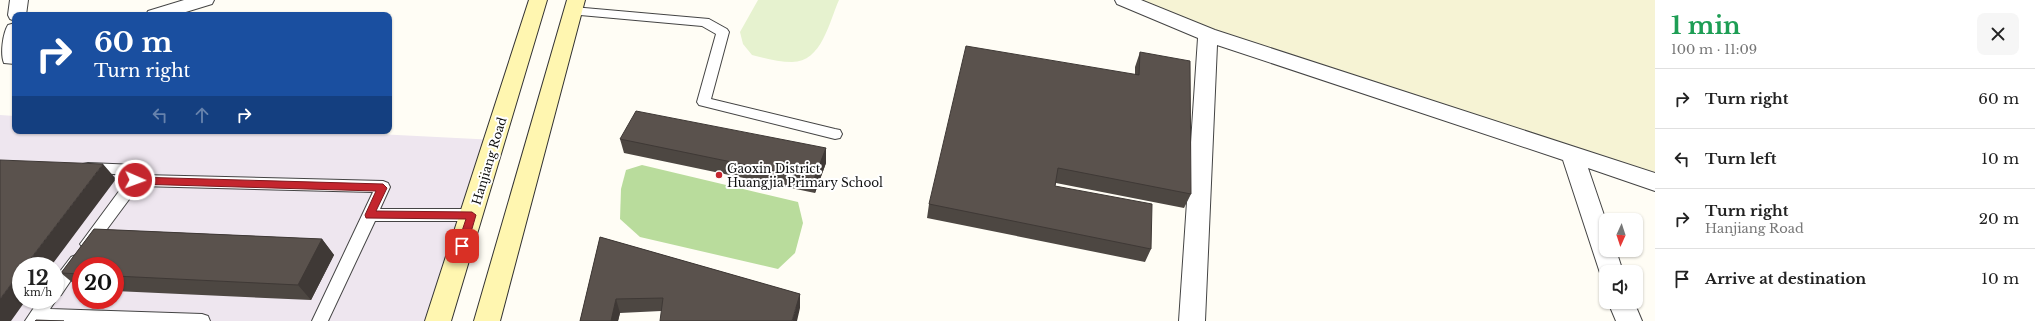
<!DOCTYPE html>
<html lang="en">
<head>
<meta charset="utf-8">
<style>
	body { margin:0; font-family:"Libre Baskerville",serif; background:#f6f6f6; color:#222; height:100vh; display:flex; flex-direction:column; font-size:15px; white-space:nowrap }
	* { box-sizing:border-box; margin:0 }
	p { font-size:13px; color:#767676 }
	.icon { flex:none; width:22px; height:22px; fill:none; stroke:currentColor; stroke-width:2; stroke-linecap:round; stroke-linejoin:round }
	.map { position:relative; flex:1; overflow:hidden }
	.side { display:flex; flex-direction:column; background:#fff; width:380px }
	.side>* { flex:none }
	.top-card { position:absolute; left:12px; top:12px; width:380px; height:122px; border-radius:8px; box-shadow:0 1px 3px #0004; background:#1a4fa0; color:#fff; overflow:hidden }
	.needle { width:26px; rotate:183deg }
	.buttons { position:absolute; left:1599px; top:213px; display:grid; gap:8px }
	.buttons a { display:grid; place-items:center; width:44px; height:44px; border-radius:8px; background:#fff; box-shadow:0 1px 3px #0004; font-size:20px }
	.speed { position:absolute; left:12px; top:257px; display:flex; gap:8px; font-size:20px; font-weight:700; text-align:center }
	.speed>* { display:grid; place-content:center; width:52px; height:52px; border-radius:50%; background:#fff; box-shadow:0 1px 3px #0004; line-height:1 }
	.speed small { font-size:10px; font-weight:400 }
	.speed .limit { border:6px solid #d22; background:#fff; color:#111 }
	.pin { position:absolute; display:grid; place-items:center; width:34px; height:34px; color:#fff; margin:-17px; border-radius:8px; box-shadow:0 2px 6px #0006 }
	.me { position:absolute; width:44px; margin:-22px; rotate:92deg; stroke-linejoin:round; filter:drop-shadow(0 0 3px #0008) }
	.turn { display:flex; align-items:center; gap:14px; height:84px; padding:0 16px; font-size:18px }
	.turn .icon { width:52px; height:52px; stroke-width:2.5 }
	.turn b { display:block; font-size:28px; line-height:34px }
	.lanes { display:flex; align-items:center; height:38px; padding:0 16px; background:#0003; justify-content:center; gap:20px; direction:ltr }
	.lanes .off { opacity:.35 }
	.round { display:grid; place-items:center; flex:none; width:42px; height:42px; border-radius:8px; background:#f6f6f6 }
	.summary { display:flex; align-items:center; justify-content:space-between; height:68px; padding:0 16px }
	h1 { font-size:24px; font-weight:700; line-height:30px; color:#1e9e55 }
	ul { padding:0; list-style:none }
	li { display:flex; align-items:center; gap:12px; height:60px; padding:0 16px; border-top:1px solid #e0e0e0 }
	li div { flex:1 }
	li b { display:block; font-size:15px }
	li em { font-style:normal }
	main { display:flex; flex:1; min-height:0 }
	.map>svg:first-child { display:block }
	.industrial { fill:#eee6ef; fill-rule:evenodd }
	.farmland { fill:#f6f3d4 }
	.forest { fill:#b9dc9c }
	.pitch { fill:#e6f2cf }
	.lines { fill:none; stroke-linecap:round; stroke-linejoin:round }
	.service-casing { stroke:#444; stroke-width:2 }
	.minor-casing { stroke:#444; stroke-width:2 }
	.secondary-casing { stroke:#333; stroke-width:2 }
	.service { fill:#fff; fill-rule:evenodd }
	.minor { fill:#fff; fill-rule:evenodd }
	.secondary { fill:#fff6b0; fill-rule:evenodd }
	.wall { fill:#4d4742 }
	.shaded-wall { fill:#3f3936 }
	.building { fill:#5a524d; stroke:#3f3936 }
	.route { fill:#c4262e; stroke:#7f191e }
	.poi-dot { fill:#c4262e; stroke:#fff; stroke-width:1.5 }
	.labels { text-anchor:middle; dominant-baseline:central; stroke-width:4; stroke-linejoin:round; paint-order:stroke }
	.street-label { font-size:12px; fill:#111; stroke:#fff }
	.poi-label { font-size:12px; fill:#111; stroke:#fff; text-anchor:start }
</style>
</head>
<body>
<main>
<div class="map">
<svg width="1655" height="321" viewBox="0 0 1655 321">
	<rect width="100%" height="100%" fill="#fffdf5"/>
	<!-- industrial -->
	<path class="industrial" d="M0 115 15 116V131H318L496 140 430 321H0ZM21 266H55V300H21ZM81 266H115V300H81Z"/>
	<!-- farmland -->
	<path class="farmland" d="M1124 0H1655V182Z"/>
	<!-- forest -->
	<path class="forest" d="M642 165 798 202 803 223 795 253 778 269 640 237 620 219 621 189 626 170Z"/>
	<!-- pitch -->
	<path class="pitch" d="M758 0H839C829 22 822 62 792 62 779 62 764 58 752 55L743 44 740 32Z"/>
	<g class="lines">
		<defs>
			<path id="service" d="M573 7 709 19 727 29 729 32 711 99 835 129 840 130 842 134 840 138 835 139 699 105 697 102 716 34 702 26 569 14 567 11Z
				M88 163 137 165 142 166 144 170 143 175 383 181 388 183 390 187 380 209H472L477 211 479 215 477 219 472 221H375L328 321H312L373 192 139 186 93 248 88 250 83 248 80 244 83 240 128 179 129 175 83 172 81 168 83 164Z
				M76 255 81 257 84 261 61 295 55 297V278L71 257Z
				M55 298 56 300 50 309 202 314 208 316 210 321H25L39 300H55Z"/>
			<path id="minor" d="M10 0H28L26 15H15V21L10 19 8 15Z
				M184 0H214L212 4 176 15H146L148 11Z
				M1115 0H1141L1215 30 1655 173V191L1588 168 1606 221V250H1616L1623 272H1606V280L1602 279 1563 160 1217 45 1205 321H1179L1198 38 1117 4Z
				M15 23V64L4 63C0 54 3 33 8 25Z
				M1608 302H1634L1642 321H1616Z"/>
			<path id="secondary" d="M529 0H547L451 321H425Z
				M567 0H585L500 321H474Z"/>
		</defs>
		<!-- service casing -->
		<use href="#service" class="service-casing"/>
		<!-- minor casing -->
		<use href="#minor" class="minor-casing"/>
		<!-- secondary casing -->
		<use href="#secondary" class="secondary-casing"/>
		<!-- service -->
		<use href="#service" class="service"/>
		<!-- minor -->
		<use href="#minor" class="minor"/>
		<!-- secondary -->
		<use href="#secondary" class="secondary"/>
	</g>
	<!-- wall -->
	<path class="wall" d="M1140 52 1191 194 1184 208 1056 183 1055 186 1151 249 1145 262 927 218 929 204 1135 75V67Z
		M620 139 826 148V163L815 193 624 153Z
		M94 229 322 239 334 255 311 300 115 291V266H81V289H80L61 273Z
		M600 237 800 294V308L661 311 620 313 618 321H580Z"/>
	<!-- shaded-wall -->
	<path class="shaded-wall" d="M826 148V163L815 193 814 179Z
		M103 164 116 179 51 266H25Z
		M322 239 334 255 311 300 298 285Z
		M21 271V300H26L11 321H0V299Z
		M800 294V308L797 321H792Z
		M616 299 620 313 618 321H611Z"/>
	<!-- building -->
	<path class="building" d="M966 46 1139 75 1140 52 1190 61 1191 194 1058 168 1055 186 1152 204 1151 249 929 204Z
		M636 111 826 148 814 179 620 139Z
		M0 160 103 164 25 266H21V271L0 299Z
		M94 229 322 239 298 285 115 276V266H81V274L61 273Z
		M600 237 800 294 792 321H660L663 298 616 299 611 321H580Z
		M36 320 64 321H35Z"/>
	<!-- route -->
	<path class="route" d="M135 177 383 184 387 188 376 211 472 212 476 215 467 246 462 250 457 246 466 219 366 218 365 215 376 191 135 184 130 180Z"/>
	<!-- markers -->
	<circle class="poi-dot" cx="719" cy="175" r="4"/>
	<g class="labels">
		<!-- street labels -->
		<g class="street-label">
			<text transform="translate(489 161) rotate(-73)">Hanjiang Road</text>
		</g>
		<!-- poi labels -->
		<g class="poi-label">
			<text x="727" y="168">Gaoxin District<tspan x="727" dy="14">Huangjia Primary School</tspan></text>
		</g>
	</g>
</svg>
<div class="buttons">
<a><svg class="needle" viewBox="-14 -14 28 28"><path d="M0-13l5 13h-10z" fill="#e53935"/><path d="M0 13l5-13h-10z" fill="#767676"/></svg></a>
<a><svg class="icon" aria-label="sound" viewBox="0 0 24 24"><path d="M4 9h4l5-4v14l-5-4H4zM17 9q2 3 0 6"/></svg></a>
</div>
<div class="speed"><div>12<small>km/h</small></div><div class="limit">20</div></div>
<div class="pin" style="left:462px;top:246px;background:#d93025"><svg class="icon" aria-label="arrive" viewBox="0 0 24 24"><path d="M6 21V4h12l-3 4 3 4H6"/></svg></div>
<svg class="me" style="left:135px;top:180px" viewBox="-20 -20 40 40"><circle r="17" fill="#c4262e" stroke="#fff" stroke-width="3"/><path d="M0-11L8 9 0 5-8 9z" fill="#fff"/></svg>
<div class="top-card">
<div class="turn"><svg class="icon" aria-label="right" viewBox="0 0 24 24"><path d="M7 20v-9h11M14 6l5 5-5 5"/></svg><div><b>60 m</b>Turn right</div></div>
<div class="lanes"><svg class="icon off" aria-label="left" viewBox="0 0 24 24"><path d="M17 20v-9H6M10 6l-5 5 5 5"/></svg><svg class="icon off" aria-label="ahead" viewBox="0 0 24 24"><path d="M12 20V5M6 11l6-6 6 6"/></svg><svg class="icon" aria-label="right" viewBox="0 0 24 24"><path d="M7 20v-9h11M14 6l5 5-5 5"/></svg></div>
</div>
</div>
<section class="side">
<div class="summary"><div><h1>1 min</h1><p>100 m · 11:09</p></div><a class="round"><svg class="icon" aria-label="close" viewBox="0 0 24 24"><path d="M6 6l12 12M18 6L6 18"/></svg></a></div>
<ul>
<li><svg class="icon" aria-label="right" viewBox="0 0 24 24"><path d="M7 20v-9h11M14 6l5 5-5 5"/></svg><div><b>Turn right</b></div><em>60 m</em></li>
<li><svg class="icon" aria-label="left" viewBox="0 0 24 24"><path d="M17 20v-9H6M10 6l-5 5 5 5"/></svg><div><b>Turn left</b></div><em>10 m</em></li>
<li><svg class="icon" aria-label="right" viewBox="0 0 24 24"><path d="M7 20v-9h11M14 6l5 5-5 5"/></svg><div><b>Turn right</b><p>Hanjiang Road</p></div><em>20 m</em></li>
<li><svg class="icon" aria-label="arrive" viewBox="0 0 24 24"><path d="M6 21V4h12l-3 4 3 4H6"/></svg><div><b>Arrive at destination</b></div><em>10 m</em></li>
</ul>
</section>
</main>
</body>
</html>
